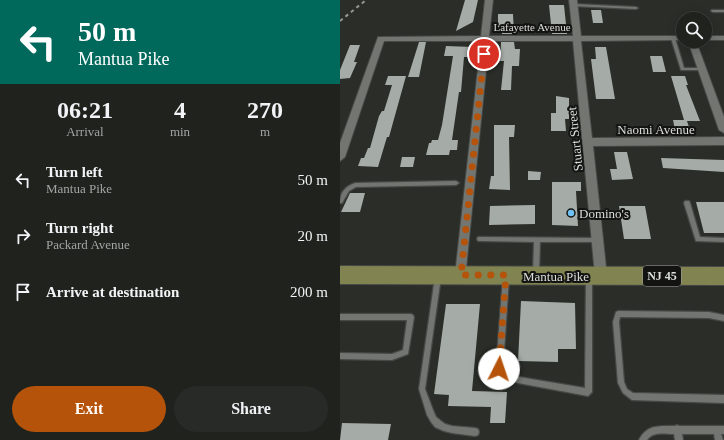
<!DOCTYPE html>
<html lang="en">
<head>
<meta charset="utf-8">
<style>
	body { margin:0; font-family:"Times New Roman",serif; background:#282a27; color:#f1f3f6; height:100vh; display:flex; flex-direction:column; font-size:15px; white-space:nowrap }
	* { box-sizing:border-box; margin:0 }
	p { font-size:13px; color:#a2a4a4 }
	.icon { flex:none; width:22px; height:22px; fill:none; stroke:currentColor; stroke-width:2; stroke-linecap:round; stroke-linejoin:round }
	.map { position:relative; flex:1; overflow:hidden }
	.drawer { display:flex; flex-direction:column; background:#20221e; width:340px }
	.drawer>* { flex:none }
	.hud { background:#00695c; color:#fff; overflow:hidden }
	.tools { position:absolute; left:336px; top:12px; display:grid; gap:8px }
	.tools a { display:grid; place-items:center; width:36px; height:36px; border-radius:50%; background:#20221e; box-shadow:0 2px 10px #0003,0 0 0 1px #3d3f3c; font-size:20px }
	.pin { position:absolute; display:grid; place-items:center; width:34px; height:34px; color:#fff; margin:-17px; border:2px solid #fff; border-radius:50%; box-shadow:0 1px 4px #0007 }
	.me { position:absolute; width:44px; margin:-22px; rotate:4deg; stroke-linejoin:round; filter:drop-shadow(0 0 3px #0008) }
	.turn { display:flex; align-items:center; gap:14px; height:84px; padding:0 12px; font-size:18px }
	.turn .icon { width:52px; height:52px; stroke-width:2.5 }
	.turn b { display:block; font-size:28px; line-height:34px }
	.eta { display:flex; justify-content:space-evenly; align-items:center; height:68px; text-align:center }
	.eta b { font-size:24px; font-weight:600; line-height:28px }
	.action { display:flex; gap:8px; margin-top:auto; padding:8px 12px }
	.action a { flex:1; height:46px; border-radius:24px; background:#b45309; color:#fff; font-size:16px; font-weight:600; line-height:46px; text-align:center }
	.action a+a { background:#282a27; color:#f1f3f6 }
	ul { padding:0; list-style:none }
	li { display:flex; align-items:center; gap:12px; height:56px; padding:0 12px }
	li div { flex:1 }
	li b { display:block; font-size:15px }
	li em { font-style:normal }
	main { display:flex; flex:1; min-height:0 }
	.map>svg:first-child { display:block }
	.building { fill:#a5aba6 }
	.lines { fill:none; stroke-linecap:round; stroke-linejoin:round }
	.lane-casing { stroke:#474946; stroke-width:2.5 }
	.street-casing { stroke:#474946; stroke-width:2 }
	.primary-casing { stroke:#474946; stroke-width:2 }
	.lane { fill:#727570; fill-rule:evenodd }
	.street { fill:#727570; fill-rule:evenodd }
	.primary { fill:#818351; fill-rule:evenodd }
	.rail { stroke:#949693; stroke-width:2; stroke-dasharray:3.5 3.5; stroke-linecap:butt }
	.route { stroke:#b45309; stroke-width:7; stroke-dasharray:0 12.6 }
	.poi-dot { fill:#6dc2f3; stroke:#131412; stroke-width:1.5 }
	.labels { text-anchor:middle; dominant-baseline:central; stroke-width:4; stroke-linejoin:round; paint-order:stroke }
	.far-street-label { font-size:11px; fill:#dcdedb; stroke:#131412 }
	.shield { fill:#131412; stroke:#a0a19f; stroke-width:1 }
	.shield-label { font-size:12px; font-weight:bold; fill:#dcdedb }
	.street-label { font-size:13px; fill:#dcdedb; stroke:#131412 }
	.poi-label { font-size:13px; fill:#dcdedb; stroke:#131412; text-anchor:start }
</style>
</head>
<body>
<main>
<section class="drawer">
<div class="hud">
<div class="turn"><svg class="icon" aria-label="left" viewBox="0 0 24 24"><path d="M17 20v-9H6M10 6l-5 5 5 5"/></svg><div><b>50 m</b>Mantua Pike</div></div>
</div>
<div class="eta">
<div><b>06:21</b><p>Arrival</p></div>
<div><b>4</b><p>min</p></div>
<div><b>270</b><p>m</p></div>
</div>
<ul>
<li><svg class="icon" aria-label="left" viewBox="0 0 24 24"><path d="M17 20v-9H6M10 6l-5 5 5 5"/></svg><div><b>Turn left</b><p>Mantua Pike</p></div><em>50 m</em></li>
<li><svg class="icon" aria-label="right" viewBox="0 0 24 24"><path d="M7 20v-9h11M14 6l5 5-5 5"/></svg><div><b>Turn right</b><p>Packard Avenue</p></div><em>20 m</em></li>
<li><svg class="icon" aria-label="arrive" viewBox="0 0 24 24"><path d="M6 21V4h12l-3 4 3 4H6"/></svg><div><b>Arrive at destination</b></div><em>200 m</em></li>
</ul>
<div class="action"><a>Exit</a><a>Share</a></div>
</section>
<div class="map">
<svg width="384" height="440" viewBox="0 0 384 440">
	<rect width="100%" height="100%" fill="#2a2d28"/>
	<!-- building -->
	<path class="building" d="M125 0H138L133 22 116 31Z
		M209 5H224L227 34H212Z
		M251 10H261L263 23H253Z
		M158 14H173L174 34H162V32H158Z
		M79 42H86L79 77H68Z
		M161 42H174L175 49H180L179 66H172L171 90H161L164 61H160Z
		M10 45H20L14 62H17L10 78 0 79V70Z
		M106 46 133 47 131 57H124L121 92H119L112 140H118L117 150H110L109 155H86L89 143H91L92 140H98L102 125 113 56H104Z
		M255 47H266L275 99H256L251 59H256Z
		M310 56H322L326 72H313Z
		M48 76H66L49 137H47L38 167 18 166 21 158H24L28 148H30L39 116 42 111H44L52 85H45Z
		M331 76H345L348 85H346L360 121H347L350 130H335L333 120H344Z
		M216 96 229 98V119H225L226 131H211V113H216Z
		M154 125H175L174 137H169L170 190 149 189 151 176H154Z
		M274 152H287L293 179 272 180 270 169H277Z
		M62 157H75L73 167H60Z
		M321 158 384 160V172L323 168Z
		M188 171 201 172 200 180H188Z
		M212 182H241V191H236L238 226 212 225Z
		M10 193H25L20 212H1Z
		M356 202H384V233H364Z
		M195 205V224L149 225 150 206Z
		M279 206H305L311 239H284Z
		M181 301 235 303 236 349H218V362L178 361Z
		M106 304H140L132 391 167 392 165 423H150L151 407 108 406 109 395 94 394Z
		M2 423 51 424 48 440H0Z"/>
	<g class="lines">
		<defs>
			<path id="lane" d="M233 4 296 7 298 8 296 9 234 6H233Z
				M372 10H384V12H373L371 11Z
				M332 37 335 38 344 68H363V70H341L331 38Z
				M116 181 119 183 116 185 16 187 9 191 2 203H0C0 192 5 187 15 183Z
				M345 201H349L350 203 360 237 384 238V242L356 241 344 203Z
				M138 237H140L258 238H260L261 240 260 242H200L199 273 198 275 196 276 194 275 193 273 194 242 140 241H138L137 239Z
				M98 274 100 275 101 277 85 389 93 410 96 417 101 421 105 424 112 426 135 428 138 429 139 432 138 435 135 436 112 433 104 431 95 427 91 422 87 415 79 389 95 277 96 275Z
				M166 274 168 275 169 277 163 367 179 377 245 388 246 278 247 276 249 275 251 276 252 278V392L248 396 178 383 157 371 156 369 163 277 164 275Z
				M278 311 369 312 384 315V321L369 318 280 317 279 322 284 382 287 389 293 393 384 395V403L292 400 283 393 278 383 273 322 276 312Z
				M0 314H71L73 315 74 317 68 354 52 360 0 359V353L52 354 63 350 67 320H0Z
				M337 425 339 426H384V434H381L383 440H375L374 434H342L343 440H335L334 434C325 434 313 431 307 440H299C307 424 320 426 335 426Z"/>
			<path id="street" d="M145 0H153L149 36H233L229 0H237L241 36H343V40L241 41 252 138 384 137V145L253 146 267 276 265 280 261 281 257 280 255 276 233 41H149L125 279 121 280 117 279 115 275 141 41H44L5 157 0 161V143L38 37 141 36Z
				M365 36H384V40H365Z
				M348 41H356L384 117V133L379 130Z"/>
			<path id="primary" d="M0 266 384 267V285L0 284Z"/>
		</defs>
		<!-- lane casing -->
		<use href="#lane" class="lane-casing"/>
		<!-- street casing -->
		<use href="#street" class="street-casing"/>
		<!-- primary casing -->
		<use href="#primary" class="primary-casing"/>
		<!-- lane -->
		<use href="#lane" class="lane"/>
		<!-- street -->
		<use href="#street" class="street"/>
		<!-- primary -->
		<use href="#primary" class="primary"/>
		<!-- rail -->
		<path class="rail" d="M0 21 26 0"/>
	</g>
	<g class="lines">
		<!-- route -->
		<path class="route" d="M144 54 121 275H166L159 369"/>
	</g>
	<!-- markers -->
	<circle class="poi-dot" cx="231" cy="213" r="4"/>
	<g class="labels">
		<!-- far-street labels -->
		<g class="far-street-label">
			<text x="192" y="27">Lafayette Avenue</text>
		</g>
		<!-- shield labels -->
		<rect class="shield" x="303" y="266" width="38" height="20" rx="3"/>
		<g class="shield-label">
			<text x="322" y="276">NJ 45</text>
		</g>
		<!-- street labels -->
		<g class="street-label">
			<text x="316" y="129">Naomi Avenue</text>
			<text transform="translate(235 139) rotate(-96)">Stuart Street</text>
			<text x="216" y="276">Mantua Pike</text>
		</g>
		<!-- poi labels -->
		<g class="poi-label">
			<text x="239" y="213">Domino's</text>
		</g>
	</g>
</svg>
<div class="tools">
<a><svg class="icon" aria-label="search" viewBox="0 0 24 24"><circle cx="10" cy="10" r="6"/><path d="M15 15l6 6"/></svg></a>
</div>
<div class="pin" style="left:144px;top:54px;background:#d93025"><svg class="icon" aria-label="arrive" viewBox="0 0 24 24"><path d="M6 21V4h12l-3 4 3 4H6"/></svg></div>
<svg class="me" style="left:159px;top:369px" viewBox="-20 -20 40 40"><circle r="19" fill="#fff"/><path d="M0-13L10 11 0 6-10 11z" fill="#b45309"/></svg>
</div>
</main>
</body>
</html>
